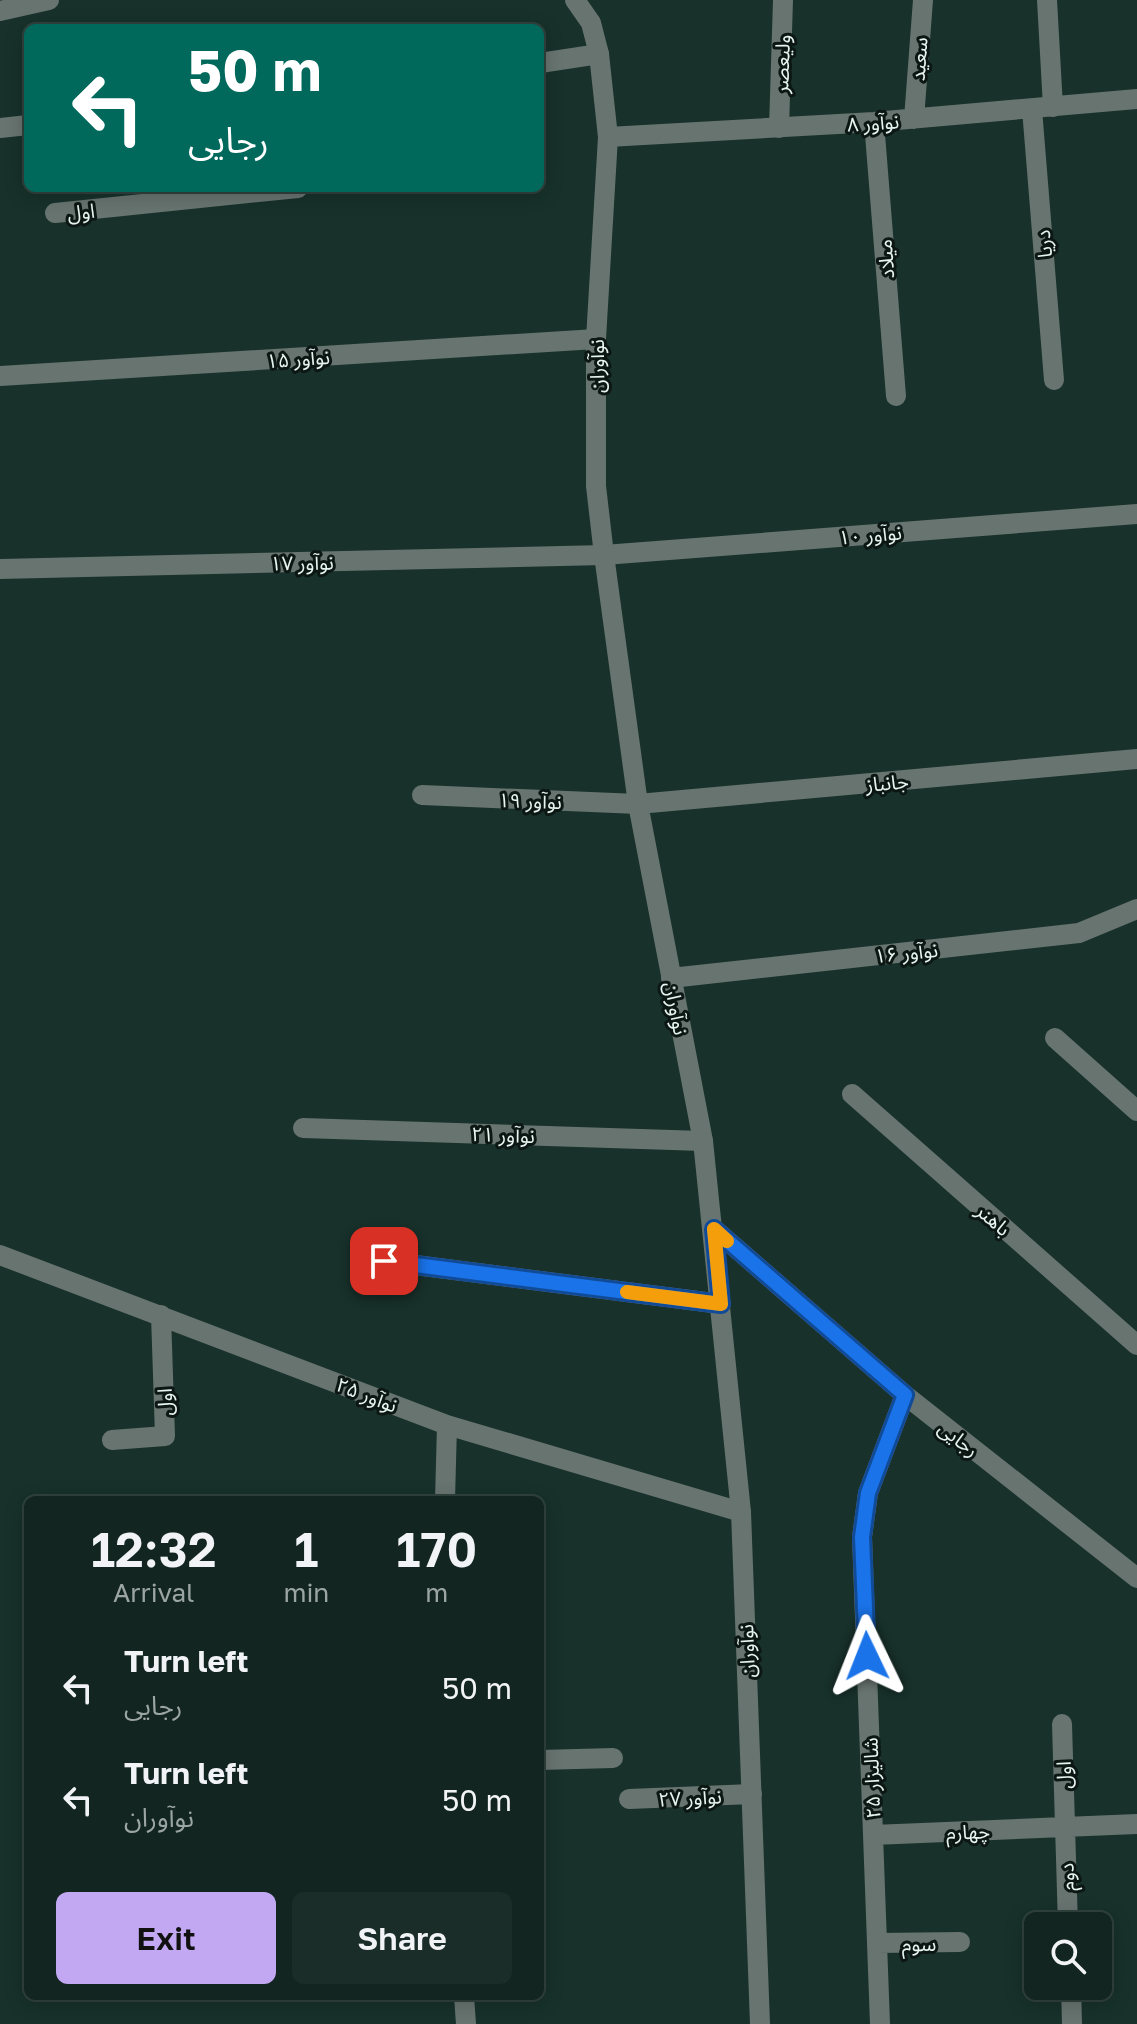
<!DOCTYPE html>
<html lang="en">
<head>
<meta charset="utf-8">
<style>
	body { margin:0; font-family:"Golos Text","Noto Sans Arabic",sans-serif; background:#1b2d29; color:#f1f3f6; height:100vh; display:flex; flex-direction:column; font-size:30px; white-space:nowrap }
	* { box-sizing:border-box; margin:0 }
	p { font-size:26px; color:#9ca5a5 }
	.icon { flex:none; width:44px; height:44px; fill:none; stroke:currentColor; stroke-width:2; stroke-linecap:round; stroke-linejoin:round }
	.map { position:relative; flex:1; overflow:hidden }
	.panel { position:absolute; left:24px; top:1496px; width:520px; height:504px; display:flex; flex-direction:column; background:#122520; border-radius:12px; box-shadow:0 4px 20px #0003,0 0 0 2px #31423e }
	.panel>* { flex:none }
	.hud { position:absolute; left:24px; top:24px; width:520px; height:168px; border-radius:12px; box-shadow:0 4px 20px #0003,0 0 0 2px #31423e; background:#00695c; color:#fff; overflow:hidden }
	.fabs { position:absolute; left:1024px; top:1912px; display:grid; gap:16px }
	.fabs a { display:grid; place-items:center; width:88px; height:88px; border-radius:12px; background:#122520; box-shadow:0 4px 20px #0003,0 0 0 2px #31423e; font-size:40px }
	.pin { position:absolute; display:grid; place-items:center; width:68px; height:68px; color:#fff; margin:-34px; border-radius:16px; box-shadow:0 4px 12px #0006 }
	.me { position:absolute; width:88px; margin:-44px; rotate:358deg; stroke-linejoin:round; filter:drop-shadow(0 0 6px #0008) }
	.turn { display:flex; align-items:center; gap:28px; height:168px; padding:0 32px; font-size:36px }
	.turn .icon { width:104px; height:104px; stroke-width:2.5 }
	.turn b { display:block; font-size:56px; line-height:68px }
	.eta { display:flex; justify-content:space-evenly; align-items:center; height:136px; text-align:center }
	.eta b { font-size:48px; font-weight:600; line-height:56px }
	.cta { display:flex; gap:16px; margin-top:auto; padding:16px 32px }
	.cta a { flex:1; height:92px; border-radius:12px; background:#c2a8f2; color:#111; font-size:32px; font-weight:600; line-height:92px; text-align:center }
	.cta a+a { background:#1b2d29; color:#f1f3f6 }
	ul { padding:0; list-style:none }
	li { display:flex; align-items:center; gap:24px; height:112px; padding:0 32px }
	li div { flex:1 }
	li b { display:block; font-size:30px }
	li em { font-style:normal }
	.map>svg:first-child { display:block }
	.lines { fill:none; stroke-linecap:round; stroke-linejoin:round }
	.service { stroke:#687470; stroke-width:20 }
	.minor { stroke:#687470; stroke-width:20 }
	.tertiary { stroke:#687470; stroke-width:20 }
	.route-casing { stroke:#114b97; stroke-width:20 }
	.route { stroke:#1a73e8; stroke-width:14 }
	.slow { stroke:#f59e0b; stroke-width:14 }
	.labels { text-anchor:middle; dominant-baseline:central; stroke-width:6; stroke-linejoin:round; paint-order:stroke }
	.street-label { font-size:20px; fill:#e6f5f0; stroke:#0c1714 }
</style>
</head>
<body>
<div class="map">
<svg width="1137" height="2024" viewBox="0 0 1137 2024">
	<rect width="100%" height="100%" fill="#18312b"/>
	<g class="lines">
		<!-- service -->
		<path class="service" d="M779 128 783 0"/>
		<!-- minor -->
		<path class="minor" d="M1047 0 1053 107
			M0 11 49 0
			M540 63 599 54
			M1032 109 1054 380
			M914 119 923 0
			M874 122 896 396
			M0 128 28 125
			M608 137 874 122 1137 99
			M55 213 298 188
			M0 376 596 339
			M0 569 604 555 1137 514
			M422 795 638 804
			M671 978 1079 933 1137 909
			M1055 1038 1137 1111
			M852 1094 1137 1345
			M303 1128 703 1141
			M714 1229 905 1395 1137 1578
			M0 1255 447 1425 741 1512
			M384 1261 721 1304
			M112 1440 165 1436 161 1315
			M445 1500 447 1425
			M1062 1724 1068 1926
			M540 1760 613 1758
			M629 1799 752 1794
			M873 1835 1137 1824
			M877 1943 960 1942
			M1071 1986 1072 2024
			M464 1996 466 2024
			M880 2024 862 1537 868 1493 905 1395"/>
		<!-- tertiary -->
		<path class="tertiary" d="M575 0 591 23 599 54 608 137 596 339V486L604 555 638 804 703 1141 741 1512 760 2024
			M638 804 1137 759"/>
	</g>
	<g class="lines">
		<defs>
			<path id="route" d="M384 1261 721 1304 714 1229 905 1395 868 1493 862 1537 867 1656"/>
		</defs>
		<!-- route casing -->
		<use href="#route" class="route-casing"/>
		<!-- route -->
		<use href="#route" class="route"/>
		<!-- slow -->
		<path class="slow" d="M627 1292 721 1304 714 1229 727 1241"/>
	</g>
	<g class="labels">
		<!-- street labels -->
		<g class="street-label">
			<text transform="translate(918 59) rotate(-86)">سعید</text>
			<text transform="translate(781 64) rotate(-88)">ولیعصر</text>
			<text transform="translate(873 122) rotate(-4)">نوآور ۸</text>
			<text transform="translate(81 211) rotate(-6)">اول</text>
			<text transform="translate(1043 244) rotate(-95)">دریا</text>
			<text transform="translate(885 259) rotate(-94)">میلاد</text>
			<text transform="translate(298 358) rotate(-4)">نوآور ۱۵</text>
			<text transform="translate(596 366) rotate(-90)">نوآوران</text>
			<text transform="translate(870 534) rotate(-5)">نوآور ۱۰</text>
			<text transform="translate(302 562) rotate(-1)">نوآور ۱۷</text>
			<text transform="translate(887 782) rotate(-5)">جانباز</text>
			<text transform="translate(530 800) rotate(2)">نوآور ۱۹</text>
			<text transform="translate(906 952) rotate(-6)">نوآور ۱۶</text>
			<text transform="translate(677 1008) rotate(79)">نوآوران</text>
			<text transform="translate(503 1134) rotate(2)">نوآور ۲۱</text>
			<text transform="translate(994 1219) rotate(41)">باهنر</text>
			<text transform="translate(367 1394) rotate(21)">نوآور ۲۵</text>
			<text transform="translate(164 1402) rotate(-92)">اول</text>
			<text transform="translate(959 1438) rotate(38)">رجایی</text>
			<text transform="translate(746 1651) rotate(-92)">نوآوران</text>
			<text transform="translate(1063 1775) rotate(-91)">اول</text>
			<text transform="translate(871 1778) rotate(-92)">شالیزار ۲۵</text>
			<text transform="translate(690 1797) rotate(-3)">نوآور ۲۷</text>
			<text transform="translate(968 1831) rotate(-2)">چهارم</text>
			<text transform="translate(1066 1877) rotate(-92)">دوم</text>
			<text transform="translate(919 1943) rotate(-1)">سوم</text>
		</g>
	</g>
</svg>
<div class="fabs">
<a><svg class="icon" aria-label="search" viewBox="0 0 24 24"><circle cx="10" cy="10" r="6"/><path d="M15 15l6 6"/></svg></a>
</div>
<div class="pin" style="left:384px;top:1261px;background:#d93025"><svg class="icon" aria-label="arrive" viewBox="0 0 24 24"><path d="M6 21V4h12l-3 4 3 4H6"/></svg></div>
<svg class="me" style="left:867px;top:1656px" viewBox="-20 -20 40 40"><path d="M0-17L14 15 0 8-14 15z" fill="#1a73e8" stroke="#fff" stroke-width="4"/></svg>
<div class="hud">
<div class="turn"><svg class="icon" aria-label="left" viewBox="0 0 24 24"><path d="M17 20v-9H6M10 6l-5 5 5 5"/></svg><div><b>50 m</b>رجایی</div></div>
</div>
<section class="panel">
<div class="eta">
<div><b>12:32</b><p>Arrival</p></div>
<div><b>1</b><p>min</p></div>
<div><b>170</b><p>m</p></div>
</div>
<ul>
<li><svg class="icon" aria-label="left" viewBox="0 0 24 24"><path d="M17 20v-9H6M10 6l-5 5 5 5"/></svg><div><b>Turn left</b><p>رجایی</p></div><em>50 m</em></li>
<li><svg class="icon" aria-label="left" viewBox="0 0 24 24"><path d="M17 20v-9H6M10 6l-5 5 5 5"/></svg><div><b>Turn left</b><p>نوآوران</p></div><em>50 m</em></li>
</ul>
<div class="cta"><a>Exit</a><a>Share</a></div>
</section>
</div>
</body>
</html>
